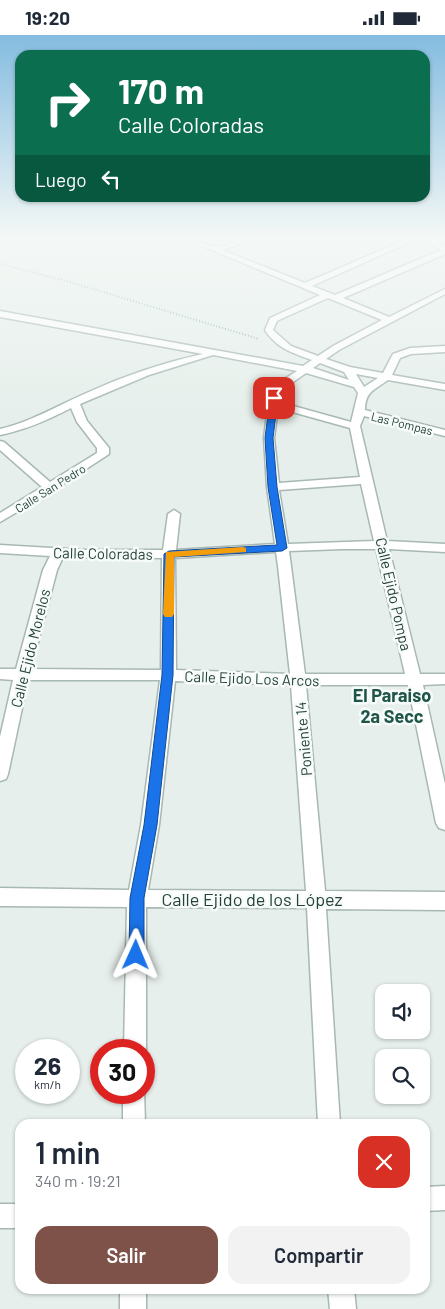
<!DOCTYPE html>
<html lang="es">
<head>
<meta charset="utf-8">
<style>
	body { margin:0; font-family:Barlow,sans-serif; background:#f2f2f3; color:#1f2937; height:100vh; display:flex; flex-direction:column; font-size:19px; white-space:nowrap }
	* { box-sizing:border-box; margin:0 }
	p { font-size:16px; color:#747a83 }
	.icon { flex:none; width:28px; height:28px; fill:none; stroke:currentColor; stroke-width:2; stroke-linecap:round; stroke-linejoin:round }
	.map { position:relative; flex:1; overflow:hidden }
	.panel { position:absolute; left:15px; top:1084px; width:415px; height:175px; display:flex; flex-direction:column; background:#fff; border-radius:15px; box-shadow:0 1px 4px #0004 }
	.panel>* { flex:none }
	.banner { position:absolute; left:15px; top:15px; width:415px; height:152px; border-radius:15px; box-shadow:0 1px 4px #0004; background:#0b6e4f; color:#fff; overflow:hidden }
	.controls { position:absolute; left:375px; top:949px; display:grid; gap:10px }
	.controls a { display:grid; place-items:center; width:55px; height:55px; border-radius:10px; background:#fff; box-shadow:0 1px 4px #0004; font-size:25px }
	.speed { position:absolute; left:15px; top:1004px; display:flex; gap:10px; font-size:25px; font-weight:700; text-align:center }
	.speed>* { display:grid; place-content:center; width:65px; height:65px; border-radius:50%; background:#fff; box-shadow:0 1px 4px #0004; line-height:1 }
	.speed small { font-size:12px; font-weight:400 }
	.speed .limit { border:8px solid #d22; background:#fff; color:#111 }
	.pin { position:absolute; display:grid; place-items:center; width:42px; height:42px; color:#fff; margin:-21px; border-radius:10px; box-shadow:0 2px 8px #0006 }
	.me { position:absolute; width:55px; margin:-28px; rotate:1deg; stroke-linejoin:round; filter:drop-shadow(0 0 4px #0008) }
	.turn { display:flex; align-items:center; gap:18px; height:105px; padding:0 20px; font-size:22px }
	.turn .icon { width:65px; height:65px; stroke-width:2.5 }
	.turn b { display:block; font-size:35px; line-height:42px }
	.then { display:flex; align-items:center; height:48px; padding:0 20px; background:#0003; gap:10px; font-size:19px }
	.round { display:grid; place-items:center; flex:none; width:52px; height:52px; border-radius:15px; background:#f2f2f3 }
	.head { display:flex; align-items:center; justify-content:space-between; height:85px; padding:0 20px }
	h1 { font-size:30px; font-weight:600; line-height:38px }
	.button { display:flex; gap:10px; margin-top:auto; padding:10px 20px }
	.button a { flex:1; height:58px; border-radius:15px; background:#7f5249; color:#fff; font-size:20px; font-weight:600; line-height:58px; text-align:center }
	.button a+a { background:#f2f2f3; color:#1f2937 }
	.status { display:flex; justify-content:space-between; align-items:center; height:35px; padding:0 25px; background:#fff; direction:ltr }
	.status svg { height:14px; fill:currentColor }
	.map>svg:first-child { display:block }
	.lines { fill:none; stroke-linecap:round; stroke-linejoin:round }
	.minor-casing { stroke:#a8b8b2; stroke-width:3 }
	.path { stroke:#86b3a5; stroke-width:2; stroke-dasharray:1 2; stroke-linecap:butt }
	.minor { fill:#fff; fill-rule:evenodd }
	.route { fill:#1a73e8; stroke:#114b97 }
	.slow { fill:#f59e0b }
	.labels { text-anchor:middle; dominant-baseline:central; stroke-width:5; stroke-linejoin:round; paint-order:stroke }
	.far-street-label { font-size:12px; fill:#24423a; stroke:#f7fbf9 }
	.street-label { font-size:15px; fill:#24423a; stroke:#f7fbf9 }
	.quarter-label { font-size:18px; font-weight:bold; fill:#1f5548; stroke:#f7fbf9 }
	.near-street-label { font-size:18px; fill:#24423a; stroke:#f7fbf9 }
</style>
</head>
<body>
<div class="status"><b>19:20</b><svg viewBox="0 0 49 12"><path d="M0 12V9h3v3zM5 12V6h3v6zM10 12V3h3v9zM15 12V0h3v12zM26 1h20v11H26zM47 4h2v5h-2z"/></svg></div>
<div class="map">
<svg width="445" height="1274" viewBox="0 0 445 1274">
	<rect width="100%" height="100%" fill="#e6efeb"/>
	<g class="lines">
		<defs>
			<path id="minor" d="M185 204C197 204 207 212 217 212 229 211 240 204 253 204L222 215 305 248 407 204H417L312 251 335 260 441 215 425 204H434L445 211V219L343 263 389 282 445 254V259L339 315 326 324 350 332 383 338 393 319 410 313 445 311V317L411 319 400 323 392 340 445 349V355L388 345C374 355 365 357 365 375L445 395V401L364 381 360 391 387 506 445 509V517L389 514 420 639H445V649L423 650 445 749V795L439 793 436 788 408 650H306L325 856 445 857V875L326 874 340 1089H318L307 873 146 872V1015L144 1020V1015H124L127 872 0 871V853L129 855 141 790 160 645H28L8 739 6 744 0 746V702L13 645 0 644V634H16L43 535 50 521 0 518V510L86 515H163L168 479 174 475 180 479 176 515 275 509 267 452 264 403 269 363 278 348 297 336 213 320 149 340 80 369 87 386 109 413V419L54 455 0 487V478L42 452 0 415V406L4 407 50 447 97 418V413L77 387 71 373C48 385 25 395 0 400V394C30 387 55 372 82 360 121 342 161 328 203 319L0 282V276L303 331 312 325C293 318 276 313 265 295L270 283 320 260ZM328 263 382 285 333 311 318 321 291 311 273 295 277 286 281 284ZM320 328 344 337 349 345 313 333ZM306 338 354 352 358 358 351 387 279 367 286 352ZM356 339 378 343 364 352ZM278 373 350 393 360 442 279 448 274 403ZM361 449 374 506 288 509 279 455ZM342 514H376L405 639H305L289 516ZM274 517H276L278 531 290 639 176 635 175 523ZM63 522 162 523 161 635 31 634 57 535ZM175 646 291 650 306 856 148 855 159 790Z
				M144 1055 145 1089H123V1058H144Z
				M445 1151V1175L425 1176V1152Z
				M0 1169H20V1193H0Z
				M120 1254H146V1274H120Z
				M328 1254H354L356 1274H330Z"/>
		</defs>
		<!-- minor casing -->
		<use href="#minor" class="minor-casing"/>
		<!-- path -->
		<path class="path" d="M0 229 70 247 259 304"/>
		<!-- minor -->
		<use href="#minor" class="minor"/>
	</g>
	<!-- sky -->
	<linearGradient id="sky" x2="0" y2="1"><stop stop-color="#84bce0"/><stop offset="0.53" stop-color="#f4f8f6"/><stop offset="1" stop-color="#f4f8f6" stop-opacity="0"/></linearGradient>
	<rect width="445" height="382" fill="url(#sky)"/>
	<!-- route -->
	<path class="route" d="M274 361 278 363 273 403 277 452 287 513 282 516 174 522 173 640 157 790 144 863V920L142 925 136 927 131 925 129 920 130 863 144 790 162 640 164 519 169 516 277 510 268 452 265 403 270 363Z"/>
	<!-- slow -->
	<path class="slow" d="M243 512 246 513V517L174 522V579L172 582H165L163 579 166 517Z"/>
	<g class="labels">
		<!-- far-street labels -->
		<g class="far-street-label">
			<text transform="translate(402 388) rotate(14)">Las Pompas</text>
			<text transform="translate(50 453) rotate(-32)">Calle San Pedro</text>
		</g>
		<!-- street labels -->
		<g class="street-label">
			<text transform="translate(103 518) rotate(1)">Calle Coloradas</text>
			<text transform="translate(394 559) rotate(77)">Calle Ejido Pompa</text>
			<text transform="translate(30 613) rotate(-76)">Calle Ejido Morelos</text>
			<text transform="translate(252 643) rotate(2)">Calle Ejido Los Arcos</text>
			<text transform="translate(303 704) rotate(-95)">Poniente 14</text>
		</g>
		<!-- quarter labels -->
		<g class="quarter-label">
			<text x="392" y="660">El Paraiso<tspan x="392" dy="21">2a Secc</tspan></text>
		</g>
		<!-- near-street labels -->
		<g class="near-street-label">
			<text x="252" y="864">Calle Ejido de los López</text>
		</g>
	</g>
</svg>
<div class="controls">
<a><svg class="icon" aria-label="sound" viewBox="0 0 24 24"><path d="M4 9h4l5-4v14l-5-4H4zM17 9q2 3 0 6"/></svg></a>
<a><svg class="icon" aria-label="search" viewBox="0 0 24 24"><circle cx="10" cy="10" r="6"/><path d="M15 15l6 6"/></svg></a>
</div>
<div class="speed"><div>26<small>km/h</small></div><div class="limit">30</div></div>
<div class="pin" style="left:274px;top:363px;background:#d93025"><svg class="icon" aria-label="arrive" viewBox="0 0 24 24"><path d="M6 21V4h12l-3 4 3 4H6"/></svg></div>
<svg class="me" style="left:136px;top:920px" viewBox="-20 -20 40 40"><path d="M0-17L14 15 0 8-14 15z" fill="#1a73e8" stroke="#fff" stroke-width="4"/></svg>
<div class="banner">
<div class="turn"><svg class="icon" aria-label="right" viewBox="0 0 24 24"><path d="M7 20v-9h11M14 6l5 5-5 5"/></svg><div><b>170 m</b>Calle Coloradas</div></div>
<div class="then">Luego<svg class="icon" aria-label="left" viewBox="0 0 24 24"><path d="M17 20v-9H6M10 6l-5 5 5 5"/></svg></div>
</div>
<section class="panel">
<div class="head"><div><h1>1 min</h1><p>340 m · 19:21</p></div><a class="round" style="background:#d93025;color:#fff"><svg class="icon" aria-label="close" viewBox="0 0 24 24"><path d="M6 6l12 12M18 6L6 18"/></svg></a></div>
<div class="button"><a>Salir</a><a>Compartir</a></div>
</section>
</div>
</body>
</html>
